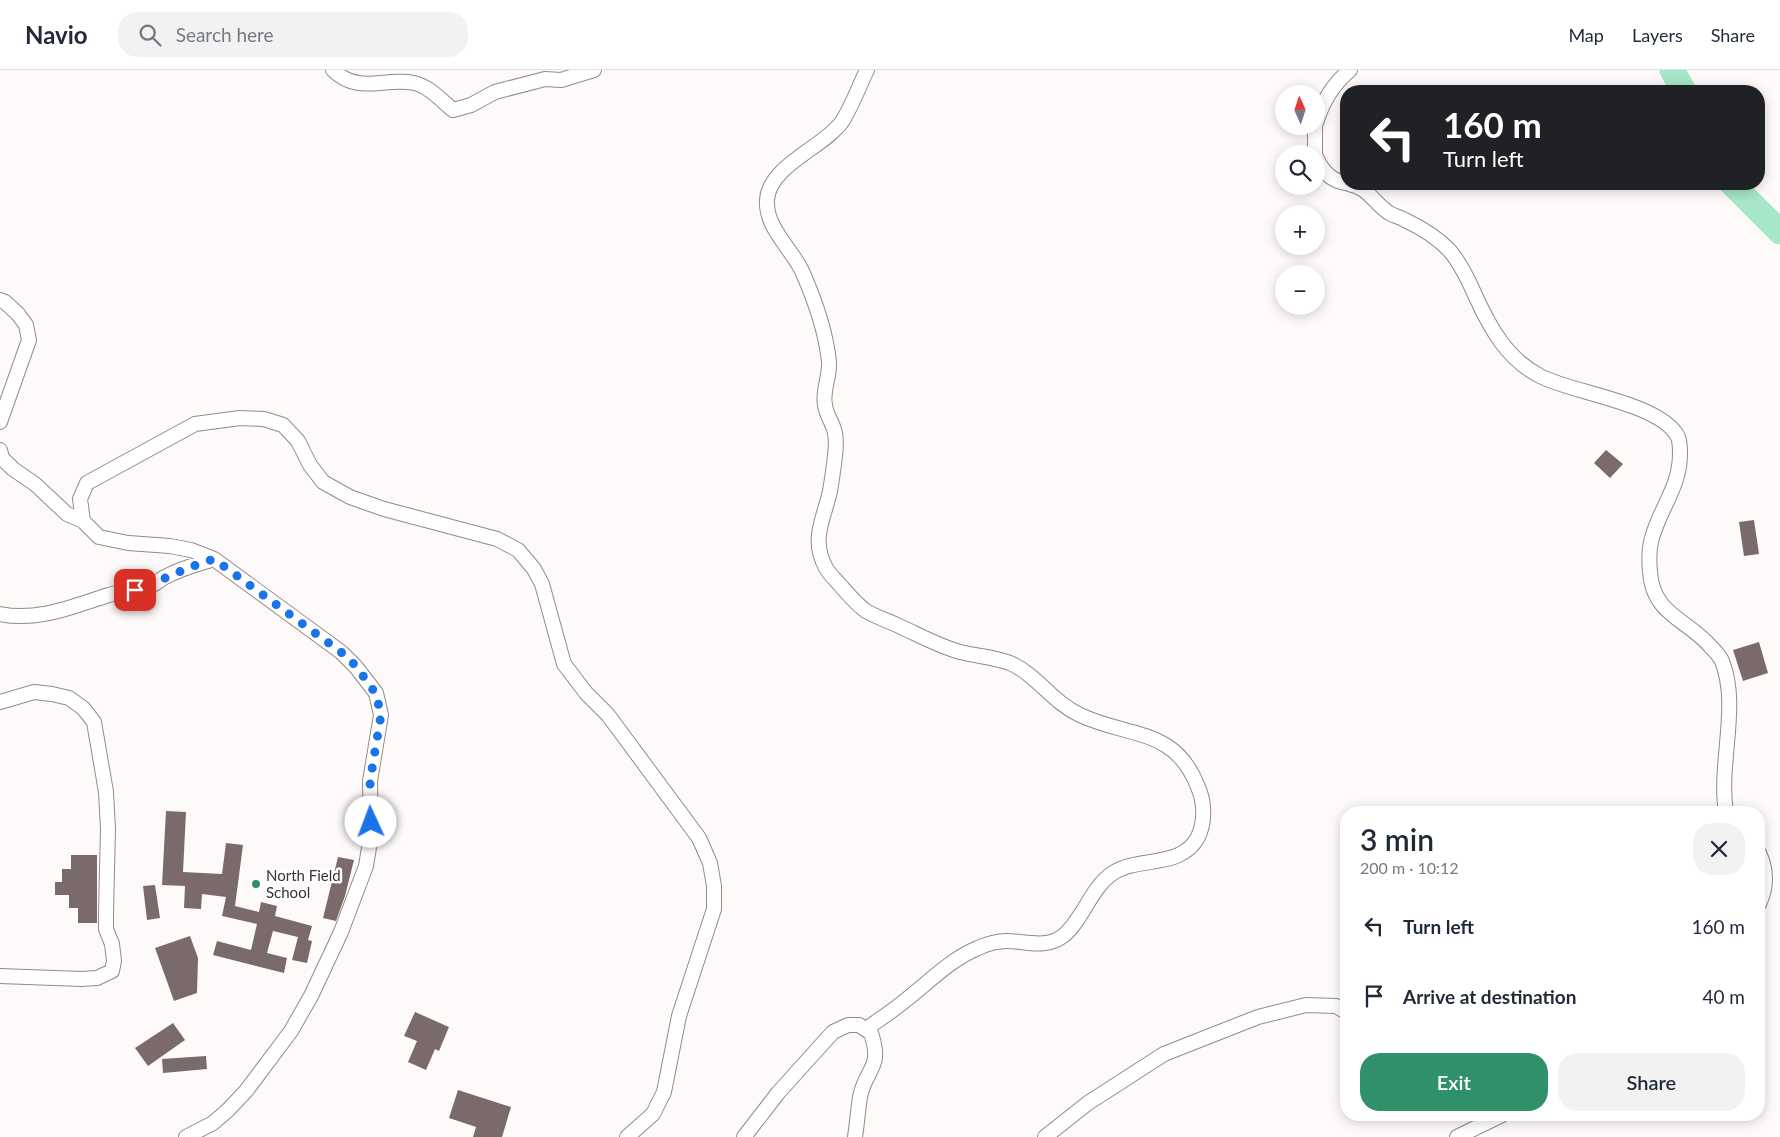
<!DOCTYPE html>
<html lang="en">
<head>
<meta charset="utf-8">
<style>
	body { margin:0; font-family:Lato,sans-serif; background:#f2f2f3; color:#1f2937; height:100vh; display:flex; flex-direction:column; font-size:19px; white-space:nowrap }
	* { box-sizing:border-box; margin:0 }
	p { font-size:16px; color:#747a83 }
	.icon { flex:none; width:28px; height:28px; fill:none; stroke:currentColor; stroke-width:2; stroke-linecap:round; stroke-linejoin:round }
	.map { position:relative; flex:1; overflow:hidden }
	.sheet { position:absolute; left:1340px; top:736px; width:425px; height:315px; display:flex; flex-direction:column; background:#fff; border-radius:20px; box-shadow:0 2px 12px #0003 }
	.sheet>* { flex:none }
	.top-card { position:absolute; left:1340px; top:15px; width:425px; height:105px; border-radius:20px; box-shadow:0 2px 12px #0003; background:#202124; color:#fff; overflow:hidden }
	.needle { width:32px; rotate:357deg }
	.controls { position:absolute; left:1275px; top:15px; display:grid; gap:10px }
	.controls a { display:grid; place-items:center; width:50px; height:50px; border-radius:50%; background:#fff; box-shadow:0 2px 12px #0003; font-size:25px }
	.pin { position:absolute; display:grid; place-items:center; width:42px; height:42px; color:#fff; margin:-21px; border-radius:10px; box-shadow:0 2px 8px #0006 }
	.me { position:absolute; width:55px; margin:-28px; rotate:358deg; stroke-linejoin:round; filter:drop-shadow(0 0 4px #0008) }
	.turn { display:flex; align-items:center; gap:18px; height:105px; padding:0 20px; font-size:22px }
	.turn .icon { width:65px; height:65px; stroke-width:2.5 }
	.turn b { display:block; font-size:35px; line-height:42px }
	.round { display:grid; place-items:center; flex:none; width:52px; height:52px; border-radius:20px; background:#f2f2f3 }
	.headline { display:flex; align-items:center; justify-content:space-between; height:85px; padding:0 20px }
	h1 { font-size:30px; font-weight:600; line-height:38px }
	.primary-button { display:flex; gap:10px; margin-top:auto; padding:10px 20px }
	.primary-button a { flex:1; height:58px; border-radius:20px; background:#2f906a; color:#fff; font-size:20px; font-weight:600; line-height:58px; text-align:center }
	.primary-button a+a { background:#f2f2f3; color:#1f2937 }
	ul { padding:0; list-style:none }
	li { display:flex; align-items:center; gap:15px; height:70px; padding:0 20px }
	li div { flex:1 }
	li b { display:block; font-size:19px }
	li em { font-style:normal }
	header { display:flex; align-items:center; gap:30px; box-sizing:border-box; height:70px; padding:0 25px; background:#fff; border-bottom:1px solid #e0e1e3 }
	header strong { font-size:24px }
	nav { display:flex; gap:28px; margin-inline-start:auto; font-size:18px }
	.search { width:350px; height:45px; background:#f2f2f3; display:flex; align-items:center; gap:12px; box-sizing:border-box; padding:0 18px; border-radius:20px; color:#747a83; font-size:19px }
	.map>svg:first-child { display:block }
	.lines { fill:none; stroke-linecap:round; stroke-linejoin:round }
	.river { stroke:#a7e6c7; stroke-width:25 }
	.building { fill:#7b6a6a }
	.minor-casing { stroke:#998787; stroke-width:16 }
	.minor { stroke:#fff; stroke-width:14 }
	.route { stroke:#1a73e8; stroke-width:9; stroke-dasharray:0 16.2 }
	.poi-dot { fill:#2f906a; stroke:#fff; stroke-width:2 }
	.labels { text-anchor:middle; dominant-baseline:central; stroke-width:5; stroke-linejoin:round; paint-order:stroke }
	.poi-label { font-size:15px; fill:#3a3333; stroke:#fff; text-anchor:start }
</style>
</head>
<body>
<header>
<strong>Navio</strong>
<div class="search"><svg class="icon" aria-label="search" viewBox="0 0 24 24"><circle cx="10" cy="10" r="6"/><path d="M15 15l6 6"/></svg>Search here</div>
<nav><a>Map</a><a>Layers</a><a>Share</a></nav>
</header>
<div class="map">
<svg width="1780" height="1067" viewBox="0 0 1780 1067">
	<rect width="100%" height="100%" fill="#fefafa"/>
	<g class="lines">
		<!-- river -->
		<path class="river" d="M1672 0 1684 21
			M1732 114 1780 162"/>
	</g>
	<!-- building -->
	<path class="building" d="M1606 380 1623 394 1610 408 1594 393Z
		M1754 450 1759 484 1744 486 1739 452Z
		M1759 572 1768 603 1743 611 1733 580Z
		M166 741 186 742 183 802 222 804 226 773 243 775 235 836 259 842 261 832 277 836 275 846 312 856 308 870 312 871 307 893 292 890 298 867 273 861 267 883 287 888 284 903 213 885 217 871 251 880 257 854 222 846 226 827 202 824 201 839 184 838 185 816 162 815Z
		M71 785H97V853H78V838H69V825H55V812H62V799H71Z
		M338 787 354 790 345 826 336 851 323 848Z
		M155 815 160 848 147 850 143 816Z
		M190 866 198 888 197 923 174 931 155 878Z
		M415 942 449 957 439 981 435 979 426 1000 408 992 417 971 404 966Z
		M173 953 185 970 148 996 135 978Z
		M206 986 207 999 163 1003 162 989Z
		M458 1020 511 1037 502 1067H473L476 1057 449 1048Z"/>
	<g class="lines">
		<defs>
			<path id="minor" d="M333 0C359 25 384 7 414 13 429 16 442 31 453 40L471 35 495 22 545 9 561 10 594 0
				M1316 53C1322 33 1333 14 1350 0
				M1315 84V56
				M1316 87C1322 101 1331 111 1346 113
				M1349 114C1368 117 1374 133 1389 143 1394 146 1400 147 1405 150 1422 158 1437 167 1450 181 1461 194 1468 209 1475 225 1490 258 1507 289 1540 306 1572 323 1661 333 1678 367 1680 372 1680 379 1680 384 1680 417 1660 438 1652 468 1649 478 1649 491 1650 502 1653 545 1687 549 1711 577 1715 581 1719 585 1722 591 1740 636 1718 694 1726 742
				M0 230 5 232 18 244 26 255 29 270 0 352
				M0 380 2 388 13 399 35 414 67 444 83 451
				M0 544C38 552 73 536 109 525 124 520 139 520 154 514 158 512 162 508 167 506 182 498 198 494 214 489
				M0 632 34 622 52 624 69 628 83 638 94 652 106 722 108 759 106 842V859L112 874 114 891 112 901 97 908 82 909 0 906
				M1759 783C1767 800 1767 817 1759 834
				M866 959C880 949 894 940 907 929 930 911 951 889 978 878 987 874 996 871 1006 871 1025 871 1046 879 1063 866 1083 850 1091 817 1113 803 1139 786 1181 799 1198 767 1205 752 1205 733 1198 717 1175 657 1129 668 1080 645 1052 632 1037 605 1010 593 994 587 976 586 960 582 938 576 919 565 899 556 889 551 876 547 866 541 856 534 848 524 840 515 836 510 829 504 826 498 810 469 824 449 830 421 832 409 834 396 835 385 836 378 836 369 835 363 833 353 826 345 825 335 822 321 830 307 829 292 826 262 814 228 802 201 791 178 765 157 767 130 769 96 822 78 841 53 851 39 859 16 867 0
				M186 1067 213 1053 228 1040 246 1021 291 961 311 926 341 862 366 796 371 765 370 711 381 645 376 623 356 597 341 582 214 489 191 480 170 476 128 473 99 467 83 451 80 429 87 413 195 354 240 348 264 349 283 355 298 371 310 395 323 412 350 427 384 439 497 469 518 480 534 499 542 514 564 594 586 623 608 645 699 768 710 793 714 816V839L679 946 664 1022 653 1044 627 1067
				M744 1067 778 1023 833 962 848 955H859L871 963C883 999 866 997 860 1027 858 1040 857 1054 855 1067
				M1045 1067 1088 1033 1164 984 1258 947 1306 935 1336 936 1346 942
				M1457 1067 1502 1045"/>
		</defs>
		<!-- minor casing -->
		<use href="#minor" class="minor-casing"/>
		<!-- minor -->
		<use href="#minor" class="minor"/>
	</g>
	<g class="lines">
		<!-- route -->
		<path class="route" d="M135 520C162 511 186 497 214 489L341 582 356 596 376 624 381 645 370 711 371 752"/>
	</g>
	<!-- markers -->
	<circle class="poi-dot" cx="256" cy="814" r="5"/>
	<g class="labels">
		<!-- poi labels -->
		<g class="poi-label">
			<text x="266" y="805">North Field<tspan x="266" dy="17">School</tspan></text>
		</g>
	</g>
</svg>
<div class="controls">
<a><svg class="needle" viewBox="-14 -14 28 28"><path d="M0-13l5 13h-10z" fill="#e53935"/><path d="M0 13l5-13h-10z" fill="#747a83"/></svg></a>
<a><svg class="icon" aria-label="search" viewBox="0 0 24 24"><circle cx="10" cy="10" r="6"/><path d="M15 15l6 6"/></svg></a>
<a>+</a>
<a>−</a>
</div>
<div class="pin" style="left:135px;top:520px;background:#d93025"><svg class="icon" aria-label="arrive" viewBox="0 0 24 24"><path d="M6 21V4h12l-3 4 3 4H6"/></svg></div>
<svg class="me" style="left:371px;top:752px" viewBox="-20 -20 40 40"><circle r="19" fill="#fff"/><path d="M0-13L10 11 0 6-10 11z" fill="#1a73e8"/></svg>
<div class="top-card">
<div class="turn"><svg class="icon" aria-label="left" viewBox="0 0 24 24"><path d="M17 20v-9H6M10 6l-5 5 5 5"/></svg><div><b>160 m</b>Turn left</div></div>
</div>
<section class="sheet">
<div class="headline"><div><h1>3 min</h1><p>200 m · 10:12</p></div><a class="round"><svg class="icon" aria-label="close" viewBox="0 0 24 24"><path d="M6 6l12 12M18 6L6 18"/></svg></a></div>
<ul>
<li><svg class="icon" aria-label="left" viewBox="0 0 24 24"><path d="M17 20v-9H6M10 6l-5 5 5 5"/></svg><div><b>Turn left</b></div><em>160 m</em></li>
<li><svg class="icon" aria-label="arrive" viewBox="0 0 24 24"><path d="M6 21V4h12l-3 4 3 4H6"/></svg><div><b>Arrive at destination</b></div><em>40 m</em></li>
</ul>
<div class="primary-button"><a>Exit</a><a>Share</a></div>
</section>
</div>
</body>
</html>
